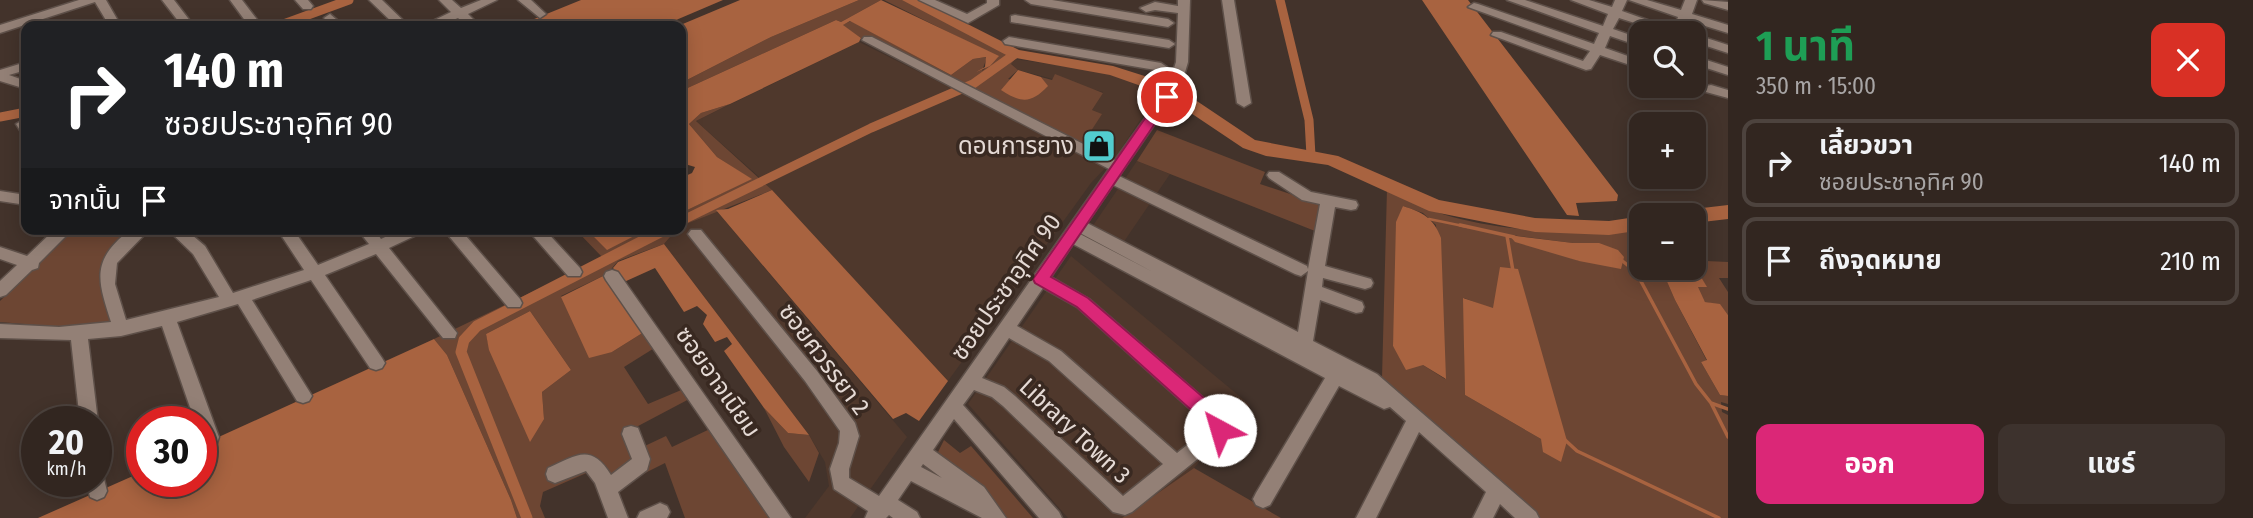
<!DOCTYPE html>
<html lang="th">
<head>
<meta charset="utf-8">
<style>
	body { margin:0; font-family:"Fira Sans Condensed","Noto Sans Thai",sans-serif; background:#3d322d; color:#f1f3f6; height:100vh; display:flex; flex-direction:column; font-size:26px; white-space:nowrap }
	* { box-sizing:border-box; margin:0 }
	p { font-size:23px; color:#a8a5a5 }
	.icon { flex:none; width:38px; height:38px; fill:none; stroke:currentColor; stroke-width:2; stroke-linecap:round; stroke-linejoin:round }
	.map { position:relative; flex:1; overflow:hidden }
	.drawer { display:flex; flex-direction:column; background:#322620; width:525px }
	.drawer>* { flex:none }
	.banner { position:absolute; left:21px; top:21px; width:665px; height:214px; border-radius:14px; box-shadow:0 4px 18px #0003,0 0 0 2px #4d433e; background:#202124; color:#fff; overflow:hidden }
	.fabs { position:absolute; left:1629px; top:21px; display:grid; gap:14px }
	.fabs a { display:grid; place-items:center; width:77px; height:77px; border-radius:14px; background:#322620; box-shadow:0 4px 18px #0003,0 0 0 2px #4d433e; font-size:35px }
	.speed { position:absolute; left:21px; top:406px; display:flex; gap:14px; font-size:35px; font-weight:700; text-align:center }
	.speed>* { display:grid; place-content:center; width:91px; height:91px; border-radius:50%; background:#322620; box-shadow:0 4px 18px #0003,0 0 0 2px #4d433e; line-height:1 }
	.speed small { font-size:18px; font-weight:400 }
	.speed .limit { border:10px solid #d22; background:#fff; color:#111 }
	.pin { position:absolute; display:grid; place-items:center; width:60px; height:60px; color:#fff; margin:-30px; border:4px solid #fff; border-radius:50%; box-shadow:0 2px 7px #0007 }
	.me { position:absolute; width:77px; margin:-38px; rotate:321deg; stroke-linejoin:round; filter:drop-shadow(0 0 5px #0008) }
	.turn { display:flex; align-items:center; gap:24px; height:147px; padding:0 28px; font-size:32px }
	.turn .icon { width:91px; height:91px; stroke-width:2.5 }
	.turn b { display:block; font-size:49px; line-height:60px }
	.then { display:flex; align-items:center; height:66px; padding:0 28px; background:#0003; gap:14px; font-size:26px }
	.round { display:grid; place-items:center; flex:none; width:74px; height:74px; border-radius:14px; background:#3d322d }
	.headline { display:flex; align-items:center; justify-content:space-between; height:119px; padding:0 28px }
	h1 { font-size:42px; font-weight:700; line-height:52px; color:#1e9e55 }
	.cta { display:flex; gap:14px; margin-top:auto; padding:14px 28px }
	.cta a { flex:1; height:80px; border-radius:14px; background:#db2777; color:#fff; font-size:28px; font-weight:700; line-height:80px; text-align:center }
	.cta a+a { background:#3d322d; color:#f1f3f6 }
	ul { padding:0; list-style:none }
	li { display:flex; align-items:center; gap:21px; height:88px; margin:0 14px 10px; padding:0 14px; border:4px solid #4d433e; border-radius:14px }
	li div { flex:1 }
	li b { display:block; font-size:26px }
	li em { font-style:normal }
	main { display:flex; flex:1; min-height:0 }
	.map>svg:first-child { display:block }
	.built { fill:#4f382c }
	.green { fill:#6d4633; fill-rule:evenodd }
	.water { fill:#a86340 }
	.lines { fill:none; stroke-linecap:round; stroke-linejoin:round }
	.stream-far1 { stroke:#a86340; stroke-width:2.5 }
	.stream { stroke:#a86340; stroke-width:3.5 }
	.canal-far1 { stroke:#a86340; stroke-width:9 }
	.canal { stroke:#a86340; stroke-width:11 }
	.river { fill:#a86340; fill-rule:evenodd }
	.minor-casing { stroke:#5e5049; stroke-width:3 }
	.minor { fill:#938076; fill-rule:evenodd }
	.route { fill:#db2777; stroke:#8e194d; stroke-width:2 }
	.labels { text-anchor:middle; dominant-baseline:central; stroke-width:7; stroke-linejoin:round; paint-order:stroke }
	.poi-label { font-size:24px; fill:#e5dad5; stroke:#392921; text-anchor:end }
	.street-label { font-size:24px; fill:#e5dad5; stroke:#392921 }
</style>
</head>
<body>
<main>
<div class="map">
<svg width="1728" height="518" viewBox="0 0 1728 518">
	<rect width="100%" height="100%" fill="#43332b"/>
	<!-- built -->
	<path class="built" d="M859 42 1107 166 1091 183 948 381 758 176 696 121Z
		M1015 59 1098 71 1160 90 1111 164 1080 148 1101 114 1092 110 1103 92 1018 70 1011 64Z
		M1137 161 1170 174 1123 243 1092 227Z
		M716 210 907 437 850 518H805L829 486 825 462 809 435 664 244 677 229H681V226Z
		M1071 256 1250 405 1194 468 1122 518H1068L968 404Z"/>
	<!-- green -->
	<path class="green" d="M859 0H881L841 22 836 20 681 91V83L771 37Z
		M884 0H905L1011 54 1016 58 1011 64 1018 70 1008 79 1047 86 1041 77 1052 80 1055 74 1103 93 1092 110 1102 114 1080 148 861 38 842 25 851 21 951 75 973 59 987 57 982 71 998 57Z
		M730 104 696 121 772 190 681 226V213L751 179 717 157 689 124 701 113Z
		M1157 130 1265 172 1260 184 1320 204 1315 231 1137 161Z
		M1387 189C1454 231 1550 235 1627 229L1641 253 1642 268H1661L1675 300 1707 361 1701 362 1720 395 1728 396V404L1721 402 1722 412 1728 415V518H1540L1382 378ZM1403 206 1423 213 1436 225 1445 379 1393 346ZM1510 235 1573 243H1598L1579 261ZM1464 298 1493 309 1561 462 1541 439 1465 395Z
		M74 229H139L108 251 99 274 111 326 72 328 0 322V301Z
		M575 229H586L607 249 648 229H677L664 244 618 261 607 274 561 296 612 352 644 332 656 347 624 367 648 404 686 388 693 397 623 434 632 452 666 436 672 447 712 428 772 518H685L665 463 637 477 617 495 591 471 543 492 540 506 545 518H517L511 500 447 355 434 339 603 258ZM530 311 571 370 542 392 544 419C518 393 493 372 486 334Z
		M1695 251 1706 261 1728 262V278H1719L1728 292V315L1720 305 1705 302 1697 287 1706 286 1694 265Z
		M764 408 788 433 809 435 819 453 809 482 784 447Z
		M944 440 960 453 971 446 1033 518H1003L938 452Z
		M1194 468 1281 518H1122Z"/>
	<!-- water -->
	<path class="water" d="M581 0H723L662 26H517Z
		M740 0H859L771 37 681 83V26H678Z
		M881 0 999 56 990 66 976 72 985 67 986 57 973 59 951 75 850 21 843 25 861 38 859 42 730 104 701 113 689 124 717 157 752 179 681 213V178L692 173 695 167 685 164 681 166V135L685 131 681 128V91L836 20 841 22Z
		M1422 0H1468L1618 195 1617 201 1576 203 1579 216 1567 215Z
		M1018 70 1041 77 1048 86C1031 104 1021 103 1001 90Z
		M772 190 948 381 919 421 906 413 893 419 716 210 728 209Z
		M1403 206C1422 212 1434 218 1441 238L1446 379 1423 365 1406 370 1393 346 1396 222Z
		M586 229H648L607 250Z
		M1509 235 1573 243H1599L1618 250 1624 257 1621 269 1579 261 1515 242Z
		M664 244 809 435 788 433 764 408 724 351 732 344 727 337 715 342 703 324 707 315 697 306 684 312 655 268 624 282 613 268 618 262Z
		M1694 265 1707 287H1698L1705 302 1720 304 1728 315V396L1720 395 1701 362 1707 360 1675 300 1661 268H1694Z
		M1500 267 1518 269 1567 441 1561 462 1543 452 1541 439 1465 395 1463 298 1493 308Z
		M603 276 644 332 612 352 589 358 561 297Z
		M530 311 571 370 542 392 544 419 530 442 489 350 486 334Z
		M434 339 447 355 511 500 517 518H38L142 472V481H201V445Z"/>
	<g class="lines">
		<!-- stream-far1 -->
		<path class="stream-far1" d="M1429 219 1468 227"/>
		<!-- stream -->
		<path class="stream" d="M1460 225 1514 237
			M1507 236 1513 271
			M1620 259 1636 272 1696 384 1711 403 1728 409
			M1711 403 1728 437
			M1564 439 1577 451 1719 518"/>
		<!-- canal-far1 -->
		<path class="canal-far1" d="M1280 0 1309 120 1311 156
			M278 26 349 0
			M0 117 26 112
			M681 221 871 128 973 84 1015 54"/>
		<!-- canal -->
		<path class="canal" d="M527 518 461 352 464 340 477 326 666 229"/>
		<!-- river -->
		<path class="river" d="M902 0H920L1019 50 1113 66 1173 85 1255 140 1338 156 1439 200 1535 218 1609 221 1642 216V230L1609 235 1535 232 1429 211 1328 165 1266 156 1243 148 1161 93 1110 75 1010 57Z
			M1728 205V219L1694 223V215H1685L1694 209Z"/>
		<defs>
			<path id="minor" d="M79 0H106L117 19 115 22H107L95 2 0 33V25Z
				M162 0H174L194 26H182Z
				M230 0H242L262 26H249Z
				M295 0H308L313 6 311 9H303Z
				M369 0H382L409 26H396Z
				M439 0H452L461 8 481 0H497L468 14 480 26H467L458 18 438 26H422L451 12Z
				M518 0H531L546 14 540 18Z
				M919 0H935L967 14 987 3V0H999V5L968 23Z
				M1025 0H1052L1168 19 1174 23 1168 27 1031 4Z
				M1178 0H1190L1188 62 1181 86 1119 176 1307 266 1308 269 1320 204 1302 200 1269 178 1267 175 1269 172H1279L1311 192 1356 201 1358 205 1356 209 1351 210 1335 207 1325 266 1371 279 1373 283 1371 287 1365 289 1323 278 1322 287 1362 302 1364 307 1362 312 1356 313 1320 300 1313 341 1377 374 1536 512 1539 518H1515L1500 504 1493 518H1473L1486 492 1419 432 1376 518H1356L1406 421 1390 407 1384 409 1378 406 1339 386 1270 505 1263 508 1256 505 1253 499 1256 493 1325 378 1073 244 1051 277 1089 299 1224 416 1229 430 1226 436 1132 512 1125 515 1113 512 1003 406 992 397 974 390 963 405 1059 512 1062 518H1039L954 419 933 450 984 487 1006 518H982L911 481 898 500 917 512 920 518H893L889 515 886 518H865L868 511 834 489 830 469 839 443 840 431 805 381 691 238 688 234 691 230H701L817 371 855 423 859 436 849 469V478L879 496 1109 169 862 40 864 37H872L1115 160 1168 86 1176 62 1178 13 1155 10 1146 12 1140 8 1155 2 1178 6ZM1113 185 1295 274 1301 276 1308 271 1298 332 1087 223ZM1080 233 1153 272 1080 234ZM1043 288 1077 307 1210 427 1177 453 1061 351 1017 326ZM1009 338 1049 361 1163 464 1123 496 1015 396 1004 387 982 378ZM923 464 942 478 921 467Z
				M1222 0H1234L1251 103 1244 107 1237 103Z
				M1507 0H1525L1603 26 1608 14 1571 0H1589L1612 7 1615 0H1627L1622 11 1684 33H1666L1619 18 1613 29 1642 39V47L1610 36 1605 48 1642 61V69L1600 55 1591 69 1586 70 1491 35 1493 32H1501L1583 61 1590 51 1468 7 1474 3 1478 4 1594 44 1599 33Z
				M1629 0H1647L1681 10 1685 0H1697L1692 14 1728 25V33L1689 21 1685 28H1677L1675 25 1678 17Z
				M1702 0 1728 2V10L1704 3Z
				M330 14 344 26H331L324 18Z
				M1015 15 1169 40 1175 44 1169 48 1011 22V16Z
				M1694 34 1728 45V53L1694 42Z
				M1009 37 1161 63 1167 67 1161 71 1005 44 1003 41Z
				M1694 56 1728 67V75L1694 64Z
				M26 62V70L9 75 26 81V89L0 81V70Z
				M1711 85 1728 90V98L1706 92V86Z
				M23 120H26V133L21 132 16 124Z
				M0 191 26 195V205L0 201Z
				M55 229H73L39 263 38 268 32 270 6 295 0 297V281L17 265 0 259V247L27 256Z
				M131 229H150L117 263 115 284 126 320 219 297 193 254 167 229H185L205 246 233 293 304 270 277 229H293L318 265 369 244 357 229H374L381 239 402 229H424L421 233 389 248 457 333 455 338H443L376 254 325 275 382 358 385 363 382 368 376 370 370 368 311 280 252 300 309 391 312 396 309 401 303 403 297 401 238 304 177 322 219 437 217 443 210 445 203 443 201 422H195L162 326 121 336 88 339 98 422 96 426V422H80L71 340 0 338V324L59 327 111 322C97 279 91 260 131 229Z
				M443 229H460L520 299 522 303 520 307H508Z
				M527 229H544L580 268 582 272 580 276H568Z
				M612 270 618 272 791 518H770L606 280 604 276 606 272Z
				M631 426 638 428 650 459 647 470 618 492 628 518H608L595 483 586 471 555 483 548 480 546 474 548 468C577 455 591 443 611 475L632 459 622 434 624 428Z
				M96 472 103 475 107 491 104 497 97 500 90 497 86 481H96Z
				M660 503 667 506 670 512 667 518H637L640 512Z"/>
		</defs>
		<!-- minor casing -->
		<use href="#minor" class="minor-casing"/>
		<!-- minor -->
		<use href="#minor" class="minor"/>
	</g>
	<!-- route -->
	<path class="route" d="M1167 93 1173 97 1051 277 1088 298 1225 416 1229 430 1226 436 1220 439 1213 436 1209 426 1077 307 1035 283 1033 279 1162 94Z"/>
	<!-- icons -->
	<defs>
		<symbol id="shop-square" viewBox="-11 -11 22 22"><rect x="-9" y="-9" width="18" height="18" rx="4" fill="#52cdcf" stroke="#392921"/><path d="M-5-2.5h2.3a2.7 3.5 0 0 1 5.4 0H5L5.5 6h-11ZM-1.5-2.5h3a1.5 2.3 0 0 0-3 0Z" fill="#111"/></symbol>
	</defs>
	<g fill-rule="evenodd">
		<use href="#shop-square" x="1080" y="127" width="38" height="38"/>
	</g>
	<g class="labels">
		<!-- poi labels -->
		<g class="poi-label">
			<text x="1074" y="146">ดอนการยาง</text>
		</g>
		<!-- street labels -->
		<g class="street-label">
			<text transform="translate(1006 287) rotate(-55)">ซอยประชาอุทิศ 90</text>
			<text transform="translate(824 359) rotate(53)">ซอยศวรรยา 2</text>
			<text transform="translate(718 382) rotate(55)">ซอยอาจเนียม</text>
			<text transform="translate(1075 431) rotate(43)">Library Town 3</text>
		</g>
	</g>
</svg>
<div class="fabs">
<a><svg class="icon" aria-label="search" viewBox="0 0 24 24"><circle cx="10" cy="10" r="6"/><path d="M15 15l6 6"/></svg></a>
<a>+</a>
<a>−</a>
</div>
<div class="speed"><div>20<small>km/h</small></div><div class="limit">30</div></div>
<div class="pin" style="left:1167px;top:97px;background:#d93025"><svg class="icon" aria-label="arrive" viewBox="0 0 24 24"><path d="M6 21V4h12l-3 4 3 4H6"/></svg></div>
<svg class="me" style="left:1220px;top:430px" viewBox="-20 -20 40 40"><circle r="19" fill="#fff"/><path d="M0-13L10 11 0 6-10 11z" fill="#db2777"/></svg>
<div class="banner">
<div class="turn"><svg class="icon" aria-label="right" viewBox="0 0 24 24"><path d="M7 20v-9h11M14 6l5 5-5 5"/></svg><div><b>140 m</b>ซอยประชาอุทิศ 90</div></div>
<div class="then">จากนั้น<svg class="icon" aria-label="arrive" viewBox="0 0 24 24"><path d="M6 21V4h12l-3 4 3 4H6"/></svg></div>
</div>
</div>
<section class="drawer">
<div class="headline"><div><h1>1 นาที</h1><p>350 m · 15:00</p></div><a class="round" style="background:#d93025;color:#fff"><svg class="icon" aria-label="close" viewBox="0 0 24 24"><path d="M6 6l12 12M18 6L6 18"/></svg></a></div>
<ul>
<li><svg class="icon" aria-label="right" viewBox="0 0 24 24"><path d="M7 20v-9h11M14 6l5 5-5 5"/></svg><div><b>เลี้ยวขวา</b><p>ซอยประชาอุทิศ 90</p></div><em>140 m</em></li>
<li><svg class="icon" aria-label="arrive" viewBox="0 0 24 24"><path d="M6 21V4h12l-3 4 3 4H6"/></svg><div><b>ถึงจุดหมาย</b></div><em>210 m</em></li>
</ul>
<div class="cta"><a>ออก</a><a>แชร์</a></div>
</section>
</main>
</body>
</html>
